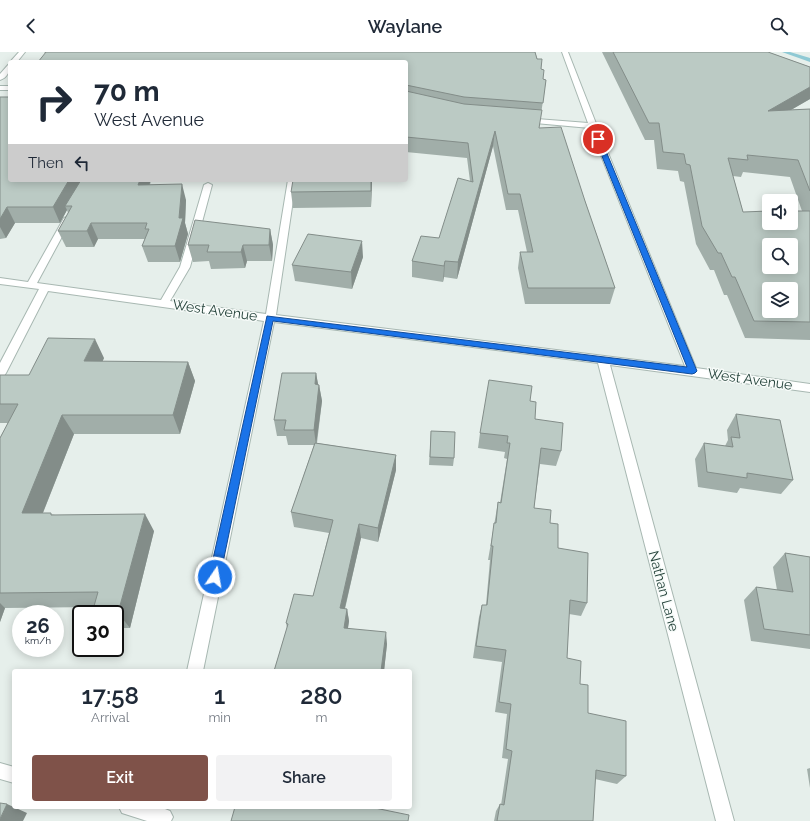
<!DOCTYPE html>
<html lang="en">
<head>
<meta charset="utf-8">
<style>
	body { margin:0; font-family:Raleway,sans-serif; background:#f2f2f3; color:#1f2937; height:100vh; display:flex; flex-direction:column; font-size:15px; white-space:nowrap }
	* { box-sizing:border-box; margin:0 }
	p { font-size:13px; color:#747a83 }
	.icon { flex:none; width:22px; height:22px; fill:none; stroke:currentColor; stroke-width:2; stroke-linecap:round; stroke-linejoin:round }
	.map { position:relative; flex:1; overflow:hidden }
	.drawer { position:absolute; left:12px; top:617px; width:400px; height:140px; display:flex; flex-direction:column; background:#fff; border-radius:4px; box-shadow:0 2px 10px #0003 }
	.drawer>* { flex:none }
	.guide { position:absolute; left:8px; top:8px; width:400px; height:122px; border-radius:4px; box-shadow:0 2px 10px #0003; background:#fff; color:#1f2937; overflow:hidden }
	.controls { position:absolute; left:762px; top:142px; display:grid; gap:8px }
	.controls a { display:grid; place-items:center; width:36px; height:36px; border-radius:4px; background:#fff; box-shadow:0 2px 10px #0003; font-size:20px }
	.speed { position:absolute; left:12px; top:553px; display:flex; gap:8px; font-size:20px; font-weight:700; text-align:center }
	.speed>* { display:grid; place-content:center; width:52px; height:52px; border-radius:50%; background:#fff; box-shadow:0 2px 10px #0003; line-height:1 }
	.speed small { font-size:10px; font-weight:400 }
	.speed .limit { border:2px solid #111; border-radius:6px; background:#fff; color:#111 }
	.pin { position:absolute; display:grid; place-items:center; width:34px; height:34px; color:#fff; margin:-17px; border:2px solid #fff; border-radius:50%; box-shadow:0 1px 4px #0007 }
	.me { position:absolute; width:44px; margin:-22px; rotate:12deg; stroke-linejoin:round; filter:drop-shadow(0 0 3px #0008) }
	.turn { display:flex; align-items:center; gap:14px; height:84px; padding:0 20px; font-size:18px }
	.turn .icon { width:52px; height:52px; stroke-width:2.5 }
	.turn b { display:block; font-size:28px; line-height:34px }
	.then { display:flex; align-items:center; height:38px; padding:0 20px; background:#0003; gap:8px; font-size:15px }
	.eta { display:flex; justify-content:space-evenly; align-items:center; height:68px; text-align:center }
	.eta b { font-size:24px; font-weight:600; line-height:28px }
	.action { display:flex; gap:8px; margin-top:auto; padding:8px 20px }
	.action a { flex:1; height:46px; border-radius:4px; background:#7f5249; color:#fff; font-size:16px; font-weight:600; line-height:46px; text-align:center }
	.action a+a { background:#f2f2f3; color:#1f2937 }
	header { display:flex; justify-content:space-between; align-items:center; height:52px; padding:0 20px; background:#fff; font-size:18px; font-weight:600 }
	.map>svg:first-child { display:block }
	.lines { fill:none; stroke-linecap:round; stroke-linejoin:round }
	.stream { fill:#8ec9d4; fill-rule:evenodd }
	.minor-casing { stroke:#a8b8b2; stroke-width:2 }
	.minor { fill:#fff; fill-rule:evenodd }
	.wall { fill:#a1aea9; fill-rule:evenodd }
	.shaded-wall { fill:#838d89 }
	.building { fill:#bbcac4; stroke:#838d89; fill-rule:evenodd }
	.route { fill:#1a73e8; stroke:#114b97 }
	.labels { text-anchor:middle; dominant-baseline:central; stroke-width:3; stroke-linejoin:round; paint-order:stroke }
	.street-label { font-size:14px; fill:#24423a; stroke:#f7fbf9 }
</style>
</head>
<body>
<header><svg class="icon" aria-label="back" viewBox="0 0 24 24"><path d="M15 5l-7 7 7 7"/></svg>Waylane<svg class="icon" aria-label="search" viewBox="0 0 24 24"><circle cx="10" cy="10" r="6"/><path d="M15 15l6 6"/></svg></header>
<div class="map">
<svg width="810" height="769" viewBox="0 0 810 769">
	<rect width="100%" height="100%" fill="#e6efeb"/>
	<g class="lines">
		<!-- stream -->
		<path class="stream" d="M782 0H790L810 6V10Z"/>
		<defs>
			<path id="minor" d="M19 0H25L17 10H10Z
				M562 0H568L597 74 696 316 810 332V340L610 313 734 769H716L598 311 274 270 203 619H187L264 269 48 239 6 321 4 324 0 325V311L39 237 0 232V226L28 230 64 166 67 165 71 168 37 231 161 248 180 215 204 133 208 131 212 133 190 215 170 249 266 262 288 128H296L276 263 685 314 590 76 524 70 520 68 524 66 588 71Z
				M10 12C10 19 7 26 0 28V22L8 13Z
				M0 34H10V38H0Z
				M0 711 14 715V731L0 727Z
				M119 755H160L170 759 173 765 171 769H147L122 761Z"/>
		</defs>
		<!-- minor casing -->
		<use href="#minor" class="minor-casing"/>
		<!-- minor -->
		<use href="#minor" class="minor"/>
	</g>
	<!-- wall -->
	<path class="wall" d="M44 0H535L541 17 543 27 546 28 539 76 585 149 615 236 610 252H525L518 216 520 200H527L518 158H506L493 94 457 227 444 225 443 230 412 225V209L439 186 470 129 467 106 406 100V10L45 1Z
		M602 0H768L810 15V47L791 58 810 57V288L745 286 727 243H724L714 218H710L696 192 684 130 680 129 678 119 657 117 654 88H645ZM743 120 790 125 802 159 743 160 733 124 741 125Z
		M0 45 10 128H151L150 133 186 148 185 171 188 182 180 210H148L142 194 145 187H98L94 195H66L58 179 68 161 67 158 60 171H15L6 186 0 187Z
		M372 128 371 155 293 156 291 140Z
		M270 177 273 193 272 209H247L245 216 211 217 209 209 193 210 188 193Z
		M363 205 352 237 295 229 292 213Z
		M104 306 102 310H188L195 329 180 382H74L43 461 154 479 130 576H115V562H93L92 561 94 555 5 556 0 570V386L8 371H0V323H29Z
		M316 321 318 333H319L322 349 317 391 396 403V418L378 490 361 486 345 557H347L349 569 348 576 387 592 384 619H274L287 576 286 571 313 544 329 481 294 475 291 460 314 393H288L286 384H277L274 368Z
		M530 349 535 367 561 399 556 414 540 412 534 456 550 471 558 496 587 551 581 564 569 562 567 606 580 632 588 661 626 724 617 732 595 727 593 769H494L496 759 500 752 501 753 508 707 502 706 507 662 495 660 502 610 473 606 479 565 482 553H486L490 508H488L492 485 498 450 500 451 507 407 504 406 505 400 478 396 480 381Z
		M736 362 793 428 781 442 740 436 737 441 698 435 695 407 704 391 725 394 728 388 727 378Z
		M431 379 454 406 453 414 429 413Z
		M785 501 810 505V597L751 589 744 548 756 535 777 538 773 515Z
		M810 716V736L807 717Z"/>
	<!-- shaded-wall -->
	<path class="shaded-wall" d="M810 35V47L761 75 768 59Z
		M495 79 493 94 457 227 458 210Z
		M69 128H84L65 154 67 158 60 171 53 155Z
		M140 128H151L143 149 138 133Z
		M371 128H372L371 155Z
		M182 132 186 148 185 171 188 182 180 210 175 194 179 166Z
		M7 155 15 171 6 186 0 175V167Z
		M91 171 98 187 94 195 87 179Z
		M270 177 273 193 272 209 269 193Z
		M362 189 363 205 352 237 351 220Z
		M243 193 247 209 245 216 241 200Z
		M445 209 444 225 443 230 444 214Z
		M95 287 104 306 94 328 84 309Z
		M188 310 195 329 180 382 173 363Z
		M316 321 319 337V333L322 349 316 393 314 378 315 332Z
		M62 363 74 382 36 478 22 461Z
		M396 403V418L378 490V476Z
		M145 462 154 479 130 576 118 561Z
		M359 472 361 486 342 568 340 556Z
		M0 551 5 556 0 570Z
		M347 557 349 569 346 588 344 576Z
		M386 580 387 592 384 619H381Z
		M7 752 27 761 23 769H0V767Z"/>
	<!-- building -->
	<path class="building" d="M46 0H535L537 7H542L541 17 544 18 543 27 546 28 543 51 464 45 406 33V10H38Z
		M613 0H768L810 15V35L768 59 810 57V139L798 108 747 103 748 108 728 106 743 160 769 159V171H791V159H810V270L754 269 735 225H732L721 201H718L702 174 690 113 686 112 684 102 663 100 659 71H649ZM769 193H791V215H769ZM769 237H791V259H769Z
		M406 39 464 52 542 58 539 76 561 75 585 149 615 236H528L520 200H533L520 142H508L495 79 458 210 445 209 444 214 412 209 421 184 439 186 458 126 473 130 468 91 406 85Z
		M10 43V128H69L53 155H7L0 167V45H8Z
		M81 128H140L138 133 182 132 179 166H183L175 194H142L149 177H145L147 171H91L87 179H58L72 154H65Z
		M293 128H371V139L291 140Z
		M195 168 270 177 269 193H243L241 200H207L209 193H188Z
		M308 182 362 189 351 220 292 213Z
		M48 286 95 287 84 309 188 310 173 363H62L22 461H51V463L145 462 118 561H92L98 540 0 541V386L18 352H0V323H29Z
		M282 321H316L315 332 319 333 314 378H284L286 368H274Z
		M489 328 532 334 530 349 536 350 535 367 563 371 561 399 541 396 534 456 551 458 550 471 558 472V496L588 501 587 551 570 548 567 606 581 609 580 632 588 633V661L626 669V724L596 718 593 769H497L500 752 504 753 512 699 506 697 511 652 499 650 506 598 476 594 482 553H487L493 494H491L494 471H496L498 450 501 451 510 391H507L508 384 480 381Z
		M736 362 780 368 793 428 747 421V426L707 420 704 391 733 395 731 385 740 386Z
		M431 379 455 380 454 406 430 405Z
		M315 391 396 403 378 476 359 472 340 556 347 557 344 576 386 580 381 619H274L288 572 286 571 294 542 313 544 333 468 291 460Z
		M785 501 810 505V583L764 577 756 535 793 540Z
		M0 751 7 752 0 767Z
		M235 755H370L409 763 408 769H231Z"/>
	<!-- route -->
	<path class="route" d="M596 85 601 87 697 319 695 321 692 322 273 269 220 525 218 529 215 530 211 529 209 525 267 264 687 315 595 87Z"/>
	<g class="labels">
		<!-- street labels -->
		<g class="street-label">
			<text transform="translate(215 258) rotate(8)">West Avenue</text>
			<text transform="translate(750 327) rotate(8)">West Avenue</text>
			<text transform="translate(664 539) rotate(75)">Nathan Lane</text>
		</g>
	</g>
</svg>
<div class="controls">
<a><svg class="icon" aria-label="sound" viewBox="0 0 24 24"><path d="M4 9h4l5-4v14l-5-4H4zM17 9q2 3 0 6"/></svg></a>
<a><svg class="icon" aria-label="search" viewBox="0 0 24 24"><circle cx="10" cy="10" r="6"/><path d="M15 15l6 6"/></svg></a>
<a><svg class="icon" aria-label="layers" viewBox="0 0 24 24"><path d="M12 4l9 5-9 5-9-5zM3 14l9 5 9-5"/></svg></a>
</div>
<div class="speed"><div>26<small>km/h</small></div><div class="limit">30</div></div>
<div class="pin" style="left:598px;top:87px;background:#d93025"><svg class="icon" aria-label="arrive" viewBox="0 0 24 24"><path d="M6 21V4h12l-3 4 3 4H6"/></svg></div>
<svg class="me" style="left:215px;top:525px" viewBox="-20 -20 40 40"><circle r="17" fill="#1a73e8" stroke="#fff" stroke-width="3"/><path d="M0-11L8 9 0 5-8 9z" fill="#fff"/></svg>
<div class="guide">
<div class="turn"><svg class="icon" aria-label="right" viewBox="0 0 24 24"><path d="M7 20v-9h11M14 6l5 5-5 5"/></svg><div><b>70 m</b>West Avenue</div></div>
<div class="then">Then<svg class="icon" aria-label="left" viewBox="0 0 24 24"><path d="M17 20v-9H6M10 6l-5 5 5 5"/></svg></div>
</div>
<section class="drawer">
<div class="eta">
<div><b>17:58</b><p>Arrival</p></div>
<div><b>1</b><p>min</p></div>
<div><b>280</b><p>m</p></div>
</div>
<div class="action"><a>Exit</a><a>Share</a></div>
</section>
</div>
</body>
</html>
